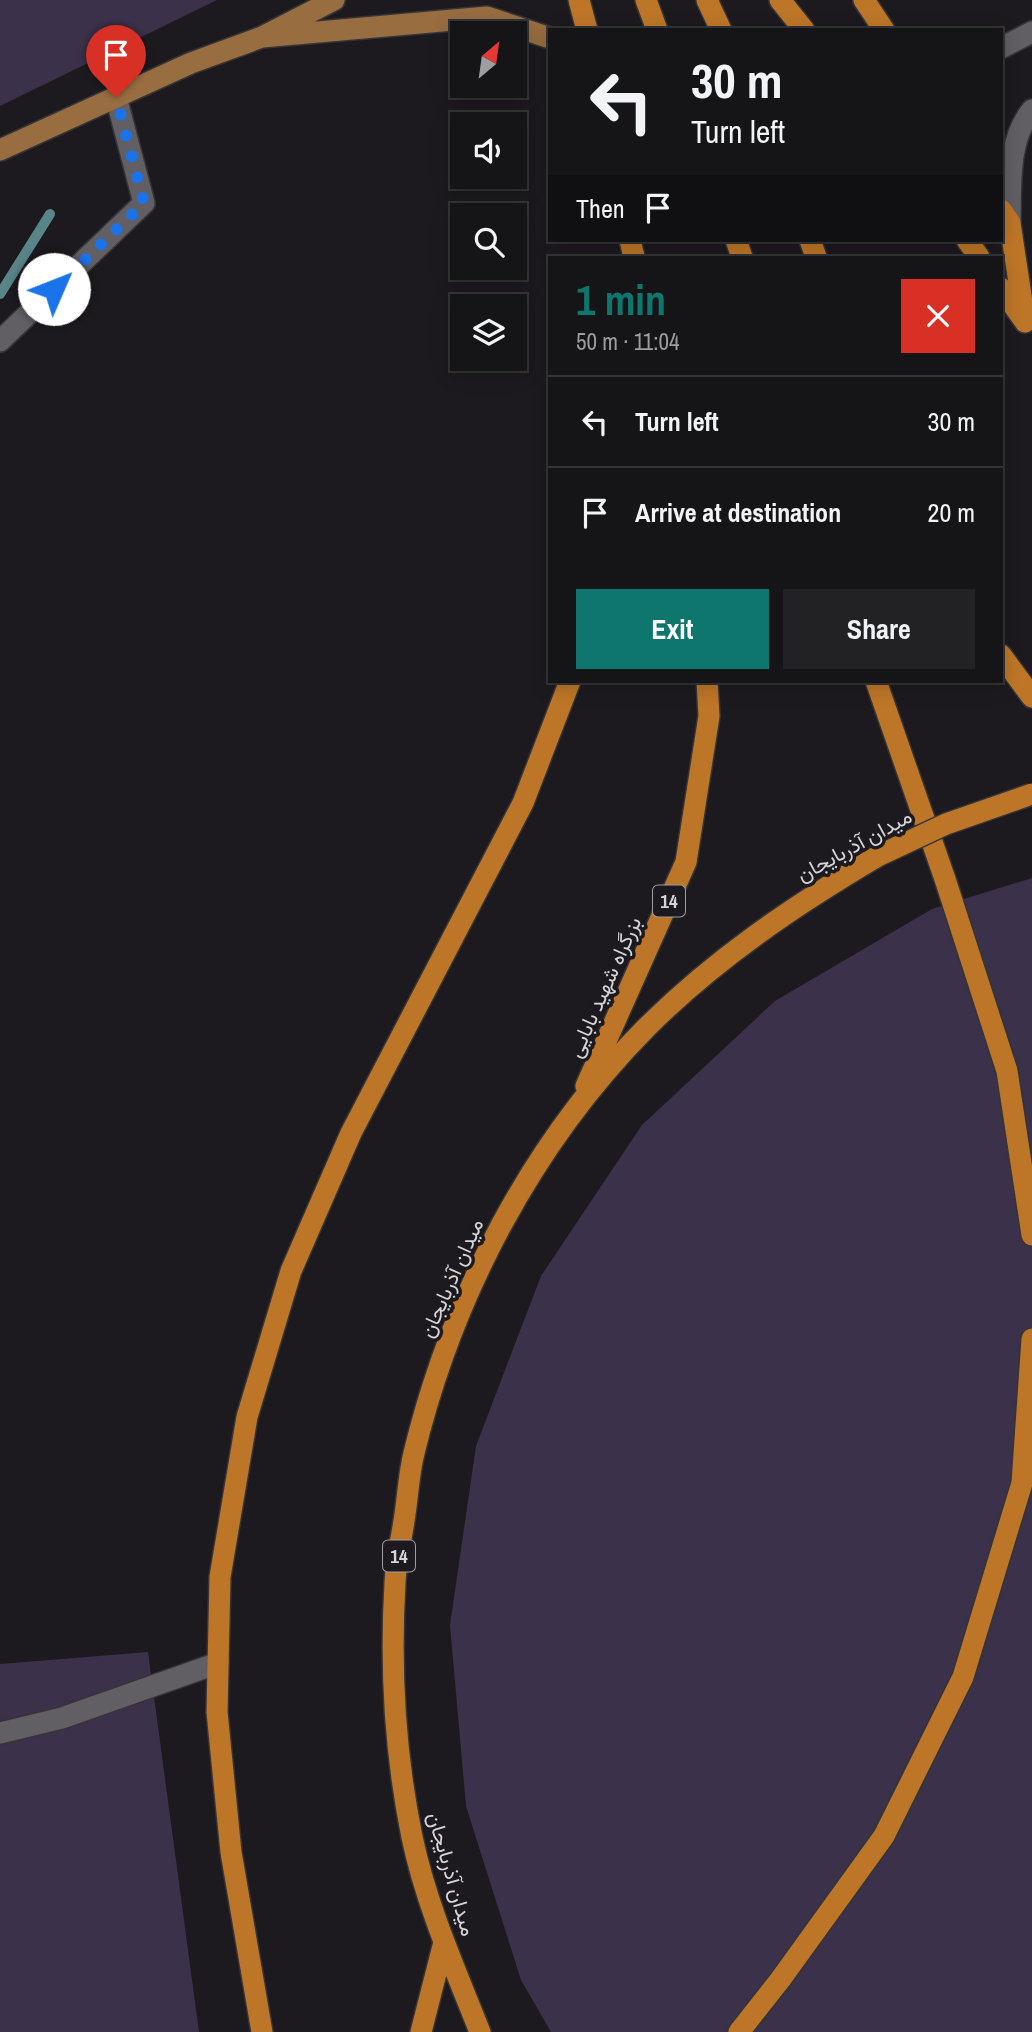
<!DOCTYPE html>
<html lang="en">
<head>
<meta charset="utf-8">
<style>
	body { margin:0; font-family:"Archivo Narrow",Vazirmatn,sans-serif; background:#222124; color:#f1f3f6; height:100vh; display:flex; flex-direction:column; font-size:26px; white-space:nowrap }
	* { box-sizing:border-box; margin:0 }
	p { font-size:23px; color:#9d9ea1 }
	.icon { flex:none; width:38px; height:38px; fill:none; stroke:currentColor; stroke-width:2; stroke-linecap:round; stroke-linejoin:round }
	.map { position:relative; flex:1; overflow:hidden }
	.details { position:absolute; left:548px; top:256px; width:455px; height:427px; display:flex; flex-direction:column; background:#151417; border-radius:0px; box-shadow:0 4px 18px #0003,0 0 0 2px #343336 }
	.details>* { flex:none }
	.hud { position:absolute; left:548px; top:28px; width:455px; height:214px; border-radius:0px; box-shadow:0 4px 18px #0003,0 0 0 2px #343336; background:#151417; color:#f1f3f6; overflow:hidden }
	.needle { width:46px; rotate:29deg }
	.fabs { position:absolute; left:450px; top:21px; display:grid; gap:14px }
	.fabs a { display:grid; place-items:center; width:77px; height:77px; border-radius:0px; background:#151417; box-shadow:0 4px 18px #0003,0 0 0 2px #343336; font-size:35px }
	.pin { position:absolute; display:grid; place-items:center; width:60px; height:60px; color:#fff; margin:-72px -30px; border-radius:50% 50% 50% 0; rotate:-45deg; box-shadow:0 0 7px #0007 }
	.pin .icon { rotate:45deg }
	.me { position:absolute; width:77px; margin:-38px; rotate:46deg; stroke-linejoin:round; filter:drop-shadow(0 0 5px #0008) }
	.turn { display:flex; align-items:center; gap:24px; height:147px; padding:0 28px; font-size:32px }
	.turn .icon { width:91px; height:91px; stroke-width:2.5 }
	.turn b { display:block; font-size:49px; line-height:60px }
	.then { display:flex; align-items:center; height:66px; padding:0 28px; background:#0003; gap:14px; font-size:26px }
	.round { display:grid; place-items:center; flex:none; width:74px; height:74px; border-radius:0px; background:#222124 }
	.overview { display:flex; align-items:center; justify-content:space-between; height:119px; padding:0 28px }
	h1 { font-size:42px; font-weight:700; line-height:52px; color:#0f766e }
	.cta { display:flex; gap:14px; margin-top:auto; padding:14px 28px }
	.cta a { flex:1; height:80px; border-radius:0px; background:#0f766e; color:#fff; font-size:28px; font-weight:700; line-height:80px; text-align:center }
	.cta a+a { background:#222124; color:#f1f3f6 }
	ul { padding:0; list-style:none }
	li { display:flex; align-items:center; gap:21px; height:91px; padding:0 28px; border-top:2px solid #343336 }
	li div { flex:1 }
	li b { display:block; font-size:26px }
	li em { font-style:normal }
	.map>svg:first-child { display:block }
	.green { fill:#3b314a }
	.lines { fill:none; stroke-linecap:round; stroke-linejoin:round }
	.stream { stroke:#598488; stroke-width:10 }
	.minor-casing { stroke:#353436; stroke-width:24 }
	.major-casing { stroke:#353436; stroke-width:24 }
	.highway-casing { stroke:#353436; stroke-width:24 }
	.minor { stroke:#615f64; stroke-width:21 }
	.major { stroke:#986d40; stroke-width:21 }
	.highway { stroke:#bd7628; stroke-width:21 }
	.highway-bridge-casing { stroke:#353436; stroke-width:24; stroke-linecap:butt }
	.highway-bridge { stroke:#bd7628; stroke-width:21 }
	.route { stroke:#1a73e8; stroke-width:12; stroke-dasharray:0 21.6 }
	.labels { text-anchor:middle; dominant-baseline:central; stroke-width:7; stroke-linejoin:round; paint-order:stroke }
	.shield { fill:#1c1a1f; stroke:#9e9da0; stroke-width:2 }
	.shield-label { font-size:19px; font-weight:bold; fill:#d6d5d8 }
	.street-label { font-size:21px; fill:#d6d5d8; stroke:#1c1a1f }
</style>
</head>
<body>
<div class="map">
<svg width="1032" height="2032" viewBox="0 0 1032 2032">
	<rect width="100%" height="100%" fill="#1c1a1f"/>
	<!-- green -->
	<path class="green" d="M0 0H217L0 106Z
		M1032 878V2032H551L521 1980 466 1806 450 1625 476 1446 541 1276 642 1125 775 1001 932 909Z
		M148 1652 199 2032H0V1664Z"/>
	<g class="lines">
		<!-- stream -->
		<path class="stream" d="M0 294 50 214"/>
		<defs>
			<path id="minor" d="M1001 48 1032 32
				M1010 223C1011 186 1007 140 1032 110
				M0 341 144 203 116 97
				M0 1733 62 1718 218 1663"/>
			<path id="major" d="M334 0 262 37 487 17 550 38
				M0 150 191 63 262 37"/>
			<path id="highway" d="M579 0 587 30
				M646 0 657 30
				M707 0 721 30
				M780 0 804 30
				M864 0 884 30
				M1001 210 1010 223 1025 322
				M630 240 634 257
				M736 240 742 257
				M810 240 816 257
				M967 240 979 257
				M1001 288 1023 319
				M1001 655 1032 697
				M876 681 945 879 1007 1071 1032 1235
				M586 1086 686 862 709 716 707 681
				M262 2032 231 1852 217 1712 220 1577 247 1417 291 1271 351 1133 523 803 570 681
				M421 2032 444 1942
				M480 2032C455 1969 426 1904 412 1837 395 1754 390 1667 395 1583 396 1560 402 1537 405 1514 408 1494 409 1473 414 1453 452 1296 532 1143 646 1028 715 959 795 905 878 856
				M739 2032 780 1980 884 1836 963 1677 1022 1483 1032 1339"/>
		</defs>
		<!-- minor casing -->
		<use href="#minor" class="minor-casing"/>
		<!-- major casing -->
		<use href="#major" class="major-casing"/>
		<!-- highway casing -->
		<use href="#highway" class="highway-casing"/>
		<!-- minor -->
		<use href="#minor" class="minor"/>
		<!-- major -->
		<use href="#major" class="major"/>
		<!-- highway -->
		<use href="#highway" class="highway"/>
		<defs>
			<path id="highway-bridge" d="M878 856 946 824 1032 794"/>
		</defs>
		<!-- highway-bridge casing -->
		<use href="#highway-bridge" class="highway-bridge-casing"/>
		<!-- highway-bridge -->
		<use href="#highway-bridge" class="highway-bridge"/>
	</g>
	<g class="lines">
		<!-- route -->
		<path class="route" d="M54 289 144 203 116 97"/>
	</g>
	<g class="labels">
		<!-- shield labels -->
		<g class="shield">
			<rect x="653" y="885.5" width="32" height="31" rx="5"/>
			<rect x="383" y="1540.5" width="32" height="31" rx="5"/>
		</g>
		<g class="shield-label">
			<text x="669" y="901">14</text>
			<text x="399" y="1556">14</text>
		</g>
		<!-- street labels -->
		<g class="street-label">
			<text transform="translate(854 845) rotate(-29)">میدان آذربایجان</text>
			<text transform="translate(604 987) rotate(-66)">بزرگراه شهید بابایی</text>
			<text transform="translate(451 1278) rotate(-66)">میدان آذربایجان</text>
			<text transform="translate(452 1874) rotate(74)">میدان آذربایجان</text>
		</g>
	</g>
</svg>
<div class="fabs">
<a><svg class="needle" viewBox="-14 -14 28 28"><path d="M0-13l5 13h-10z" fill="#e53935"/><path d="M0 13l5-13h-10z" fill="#9d9ea1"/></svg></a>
<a><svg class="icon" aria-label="sound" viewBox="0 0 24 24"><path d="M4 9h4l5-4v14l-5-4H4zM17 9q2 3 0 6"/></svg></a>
<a><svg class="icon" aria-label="search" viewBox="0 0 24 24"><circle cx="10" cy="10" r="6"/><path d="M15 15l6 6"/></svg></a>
<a><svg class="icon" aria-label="layers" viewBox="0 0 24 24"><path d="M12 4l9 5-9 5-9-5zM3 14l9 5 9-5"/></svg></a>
</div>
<div class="pin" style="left:116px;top:97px;background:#d93025"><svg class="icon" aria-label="arrive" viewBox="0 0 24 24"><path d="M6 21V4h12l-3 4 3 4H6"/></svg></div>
<svg class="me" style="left:54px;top:289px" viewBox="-20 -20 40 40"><circle r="19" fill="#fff"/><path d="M0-13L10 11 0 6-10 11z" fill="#1a73e8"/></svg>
<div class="hud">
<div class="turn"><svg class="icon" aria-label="left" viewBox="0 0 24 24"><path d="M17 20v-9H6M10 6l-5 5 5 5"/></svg><div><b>30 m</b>Turn left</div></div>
<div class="then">Then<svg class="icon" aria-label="arrive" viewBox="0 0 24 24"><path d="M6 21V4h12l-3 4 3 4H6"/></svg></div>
</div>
<section class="details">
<div class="overview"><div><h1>1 min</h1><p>50 m · 11:04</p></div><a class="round" style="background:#d93025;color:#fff"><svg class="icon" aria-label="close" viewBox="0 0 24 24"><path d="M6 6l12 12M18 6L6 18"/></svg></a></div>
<ul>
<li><svg class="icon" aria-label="left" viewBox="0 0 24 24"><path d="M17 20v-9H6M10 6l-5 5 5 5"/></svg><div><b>Turn left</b></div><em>30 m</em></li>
<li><svg class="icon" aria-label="arrive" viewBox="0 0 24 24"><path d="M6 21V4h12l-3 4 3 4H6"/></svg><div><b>Arrive at destination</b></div><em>20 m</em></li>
</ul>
<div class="cta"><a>Exit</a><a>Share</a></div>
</section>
</div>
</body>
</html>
